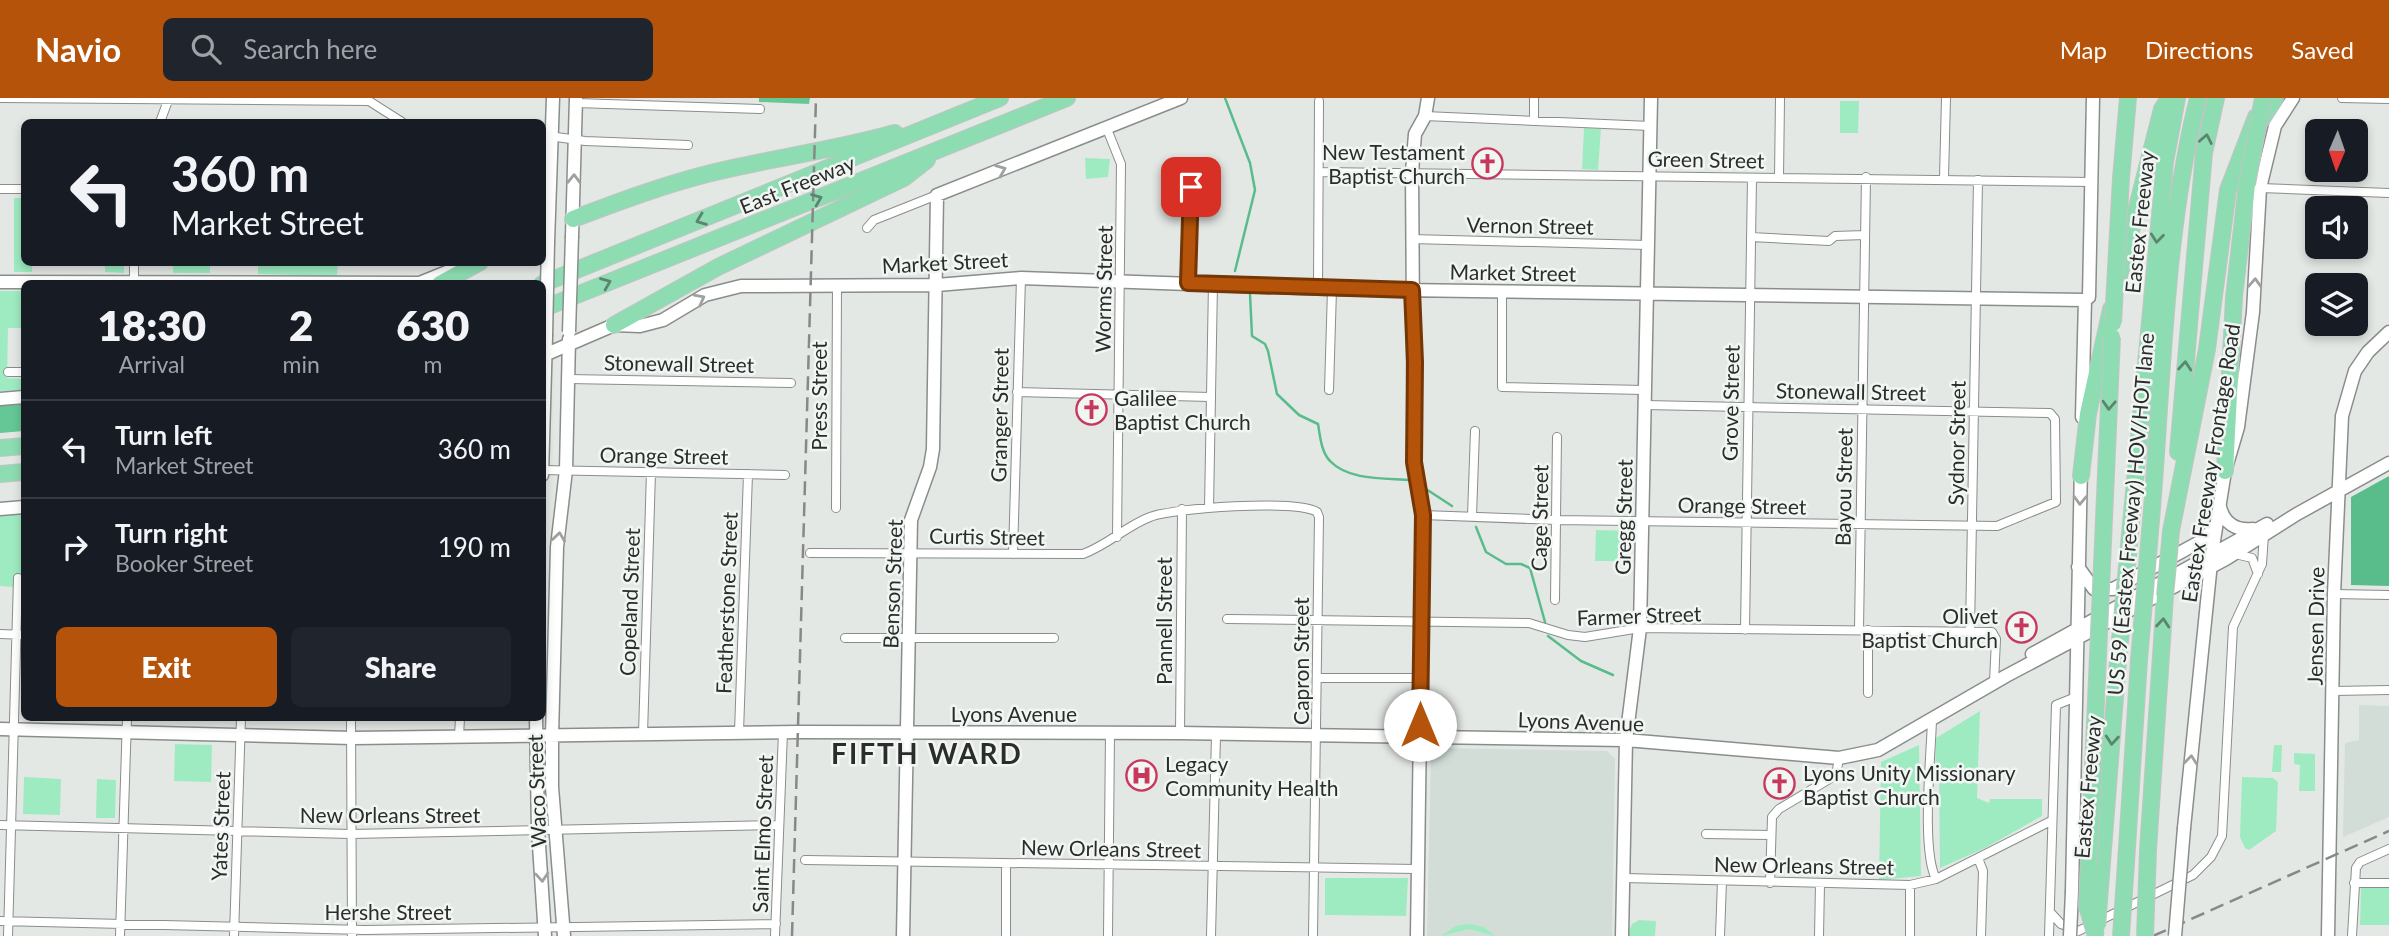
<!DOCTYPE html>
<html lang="en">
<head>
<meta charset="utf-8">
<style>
	body { margin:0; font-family:Lato,sans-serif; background:#20242c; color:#f1f3f6; height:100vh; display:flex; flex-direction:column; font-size:26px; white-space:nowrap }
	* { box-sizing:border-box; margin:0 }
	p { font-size:23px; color:#9ea1a6 }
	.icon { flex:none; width:38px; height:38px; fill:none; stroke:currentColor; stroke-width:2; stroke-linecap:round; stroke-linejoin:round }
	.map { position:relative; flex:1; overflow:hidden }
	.panel { position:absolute; left:21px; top:182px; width:525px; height:441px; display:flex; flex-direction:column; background:#171b24; border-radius:10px; box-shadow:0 4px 10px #0003 }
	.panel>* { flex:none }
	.banner { position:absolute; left:21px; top:21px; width:525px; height:147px; border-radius:10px; box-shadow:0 4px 10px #0003; background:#171b24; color:#f1f3f6; overflow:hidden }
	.needle { width:46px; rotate:182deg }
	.fabs { position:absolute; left:2305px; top:21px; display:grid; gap:14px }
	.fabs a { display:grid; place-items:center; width:63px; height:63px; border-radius:10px; background:#171b24; box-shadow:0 4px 10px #0003; font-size:35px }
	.pin { position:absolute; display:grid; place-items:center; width:60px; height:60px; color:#fff; margin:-30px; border-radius:14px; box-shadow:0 4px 10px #0006 }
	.me { position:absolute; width:77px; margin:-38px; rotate:0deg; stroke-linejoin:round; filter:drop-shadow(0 0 5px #0008) }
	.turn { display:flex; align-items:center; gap:24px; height:147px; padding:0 35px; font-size:32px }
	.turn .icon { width:91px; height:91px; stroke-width:2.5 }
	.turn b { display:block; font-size:49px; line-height:60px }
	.eta { display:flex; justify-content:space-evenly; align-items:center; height:119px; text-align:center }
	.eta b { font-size:42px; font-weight:800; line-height:49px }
	.primary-button { display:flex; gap:14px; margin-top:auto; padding:14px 35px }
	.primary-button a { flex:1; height:80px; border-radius:10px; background:#b45309; color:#fff; font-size:28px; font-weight:800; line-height:80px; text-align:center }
	.primary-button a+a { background:#20242c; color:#f1f3f6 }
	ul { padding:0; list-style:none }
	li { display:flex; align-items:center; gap:21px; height:98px; padding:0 35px; border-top:2px solid #363941 }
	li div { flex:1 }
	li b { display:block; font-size:26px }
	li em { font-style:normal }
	header { display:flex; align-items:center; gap:42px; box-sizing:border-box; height:98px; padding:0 35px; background:#b45309; color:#fff }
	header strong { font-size:33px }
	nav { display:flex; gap:38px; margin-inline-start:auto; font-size:24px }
	.search { width:490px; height:63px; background:#20242c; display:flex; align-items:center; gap:18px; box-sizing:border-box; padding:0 24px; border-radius:10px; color:#9ea1a6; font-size:26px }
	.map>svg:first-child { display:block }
	.built { fill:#d1ddd6 }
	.green { fill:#9eebc1 }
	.forest { fill:#64c795 }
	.water { fill:#59bc8b }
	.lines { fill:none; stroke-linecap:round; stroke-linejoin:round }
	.stream { stroke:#59bc8b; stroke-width:2.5 }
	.street-casing { stroke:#898e8b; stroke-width:10 }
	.secondary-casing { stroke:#898e8b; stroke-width:15 }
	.highway-casing { stroke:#c4c4c4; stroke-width:18 }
	.street { stroke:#fff; stroke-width:8 }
	.secondary { stroke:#fff; stroke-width:12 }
	.highway { stroke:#8ddcb2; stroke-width:16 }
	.rail { stroke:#868987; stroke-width:2.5; stroke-dasharray:14 7; stroke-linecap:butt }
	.secondary-bridge-casing { stroke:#898e8b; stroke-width:15; stroke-linecap:butt }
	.highway-bridge-casing { stroke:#c4c4c4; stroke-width:18; stroke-linecap:butt }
	.secondary-bridge { stroke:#fff; stroke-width:12 }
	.highway-bridge { stroke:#8ddcb2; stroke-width:16 }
	.oneway { stroke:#5c846f }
	.oneway2 { stroke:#a0a0a0 }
	.route-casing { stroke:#753606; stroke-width:18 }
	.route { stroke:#b45309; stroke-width:12 }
	.labels { text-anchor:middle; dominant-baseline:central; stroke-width:5; stroke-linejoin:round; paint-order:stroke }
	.poi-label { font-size:21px; fill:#2b2d2c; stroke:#f1f6f3; text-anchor:start }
	.street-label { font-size:21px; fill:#2b2d2c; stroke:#f1f6f3 }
	.district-label { font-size:28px; font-weight:bold; letter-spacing:2px; fill:#2b2d2c; stroke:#f1f6f3 }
</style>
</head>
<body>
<header>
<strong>Navio</strong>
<div class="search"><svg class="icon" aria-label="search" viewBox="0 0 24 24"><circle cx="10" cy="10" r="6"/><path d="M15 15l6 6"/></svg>Search here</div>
<nav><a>Map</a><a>Directions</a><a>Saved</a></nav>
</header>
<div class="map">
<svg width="2389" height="838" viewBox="0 0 2389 838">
	<rect width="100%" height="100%" fill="#e4e8e5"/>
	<!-- built -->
	<path class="built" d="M2359 607 2389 608V719L2343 739 2345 645 2359 642Z
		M1436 650 1607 653 1615 661 1612 838H1427L1431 659Z"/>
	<!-- green -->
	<path class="green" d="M1840 3H1859L1858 35H1840Z
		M1584 30 1601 31 1598 72 1582 71Z
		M1085 60 1110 61 1108 79 1086 81Z
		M14 100H24V164L32 165V174H14Z
		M105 165H124V175L105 174Z
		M173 165H210V175H173Z
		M258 165H338L337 178 258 176Z
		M0 193H24V230H8L7 280 24 281V292L0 293Z
		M24 416V477L14 476 13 489 0 488V418Z
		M1596 432 1628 433V463H1595Z
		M1980 613 1977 700 1989 705 1990 701H2042V718L1985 750 1940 770 1939 680 1935 679 1936 640Z
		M175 646 212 647 211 684 174 683Z
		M1919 647 1921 778 1879 782 1881 664Z
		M2274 647H2282L2281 674H2272Z
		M2294 655 2315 656V693H2299L2300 667 2294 666Z
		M24 679 61 681 60 717 23 716Z
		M2242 679 2273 680 2278 684 2276 733 2249 752 2245 750 2240 739Z
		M97 681 116 682 115 720H96Z
		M1325 780H1408L1406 818 1325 817Z
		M2361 789 2389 790V827H2360Z
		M1639 822 1656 823 1655 838H1627L1632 826Z
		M1469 826 1484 829 1495 838 1469 831 1441 838 1456 828Z"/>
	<!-- forest -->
	<path class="forest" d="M759 0H810L809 6 759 4Z
		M24 304V333L0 335V306Z"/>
	<!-- water -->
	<path class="water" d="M2389 378V488L2351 487V399Z"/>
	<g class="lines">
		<!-- stream -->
		<path class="stream" d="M1225 0 1250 65 1255 92 1235 173
			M1250 196 1252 238 1265 246 1268 253 1277 296 1299 317 1318 326C1320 337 1321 354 1330 363 1349 383 1386 380 1410 382
			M1426 391 1452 408
			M1476 429 1486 454 1506 466H1521L1530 470 1545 524
			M1548 538 1581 563 1613 577"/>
		<defs>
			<path id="street" d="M0 0 369 3 402 24
				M2342 0 2389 1
				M576 5 760 11
				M1425 18 1650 28
				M1534 23V0
				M160 24 169 0
				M1107 31 1121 66 1117 439
				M542 37 585 43 688 47
				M1320 74 2092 84
				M1779 80 1780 0
				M1944 80 1946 0
				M2260 90 2389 95
				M0 91H24
				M867 130 874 122 937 97
				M1751 139 1829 143 1835 138 1865 137
				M1411 141 1648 147
				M1188 185 1191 89
				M134 186V164
				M1318 190 1319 3
				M1502 195V289L1645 292
				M8 274H24
				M568 281 791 285
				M1329 292 1332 191
				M1017 294 1210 299
				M542 372 785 377
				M836 410 837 187
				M1209 410 1213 185
				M1423 417 1556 422 1997 428 2056 404 2055 321 2050 315 1645 307
				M1472 418 1475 333
				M810 455 1083 456C1108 447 1126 428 1150 419 1173 410 1297 401 1317 414L1319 419 1313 838
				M1013 456 1021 180
				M2235 456 2252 460 2258 476
				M2334 496 2389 497
				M1555 502 1557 339
				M1227 521 1529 525 1568 537 1585 539 1640 530 1992 534 1996 541 1994 584
				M1745 532 1752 80
				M1859 532 1866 79
				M1868 532V595
				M1970 534 1978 82
				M0 536 24 537
				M845 540H1054
				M1318 580H1420
				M2333 593 2389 592
				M351 620 352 838
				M1932 622C1931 658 1921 752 1936 781
				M739 634 748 376
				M1180 635 1182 411
				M643 636 651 374
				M459 638 460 620
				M0 727 351 736 779 727
				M1706 736 1771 737
				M1978 760 1983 773 1981 838
				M805 762 1417 771
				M1006 766V838
				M1624 780 1910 787 1936 781 2051 723
				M1770 785 1772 719 1779 711 1836 677 1839 660
				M2354 785H2389
				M2050 814 2061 826 2072 830
				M0 823 364 832 776 826
				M8 838 18 480
				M120 838 127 620
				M234 838 241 620
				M775 838 783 634
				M1108 838 1110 635
				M1211 838 1216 637
				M1720 838 1722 783
				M1819 838 1820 786
				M1910 838V787
				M2049 838 2056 607 2076 599
				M2068 838 2193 777 2211 759 2222 738 2233 529 2262 466 2264 436
				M2352 838 2356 770 2360 764 2389 751"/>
			<path id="secondary" d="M572 138 576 0
				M548 144 553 0
				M0 184 418 185
				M417 186 459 169
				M542 258 614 227 640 228 663 222 705 197 741 188 937 187 1021 180 1332 191 2085 202
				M0 301 24 299
				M2082 319 2085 202 2089 199 2093 0
				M542 377 546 238
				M2220 409C2224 425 2236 433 2253 431
				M0 411 24 409
				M2078 469 2094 491H2113L2205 441 2214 429
				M2032 556 2267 426
				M536 620 538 732 545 838
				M0 631 353 640 798 634 1180 635 1626 642 1839 660 1878 652 2006 578 2226 461 2297 416 2389 365
				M2184 730 2212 455 2225 373 2238 329 2253 214 2260 90 2275 28 2293 0
				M2072 793 2081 369
				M564 838 552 689V637L557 449 566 372 569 241
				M903 838 911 422 930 369 933 351 937 97 1181 0
				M1417 838 1423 417 1414 364 1412 74 1415 36 1425 18 1428 0
				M1622 838 1626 642 1640 530 1651 0
				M2328 838 2334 496 2342 318 2355 273 2368 254 2389 234"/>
			<path id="highway" d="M2258 27 2275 0
				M2121 80 2128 0
				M573 121C618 104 663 87 711 75 772 60 835 52 895 35
				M2120 176 2162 11 2169 0
				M440 186 480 164
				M542 186 1000 0
				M542 211 1067 0
				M614 227 718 169 904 80 927 62
				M0 350 24 348
				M2178 354 2204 55 2216 0
				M2225 373 2234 199 2247 86
				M0 376 24 374
				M2081 378 2088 316 2111 211
				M2171 433 2207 251 2228 92 2256 19
				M2150 434C2163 290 2163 140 2198 0
				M2129 447 2165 64 2177 0
				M2148 752 2165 498
				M2126 765 2139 562
				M2101 777 2117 574"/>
		</defs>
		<!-- street casing -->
		<use href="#street" class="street-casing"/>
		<!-- secondary casing -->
		<use href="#secondary" class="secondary-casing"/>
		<!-- highway casing -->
		<use href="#highway" class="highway-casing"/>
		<!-- street -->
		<use href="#street" class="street"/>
		<!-- secondary -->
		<use href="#secondary" class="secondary"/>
		<!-- highway -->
		<use href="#highway" class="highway"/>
		<!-- rail -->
		<path class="rail" d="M792 838 816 0
			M2153 838 2389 733"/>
		<defs>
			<path id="secondary-bridge" d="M569 234 572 138
				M546 238 548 144
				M2070 838 2072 793
				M2175 838 2184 730"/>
			<path id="highway-bridge" d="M2247 86 2263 0
				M2113 225 2121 80
				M2165 498 2171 433
				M2139 562 2150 434
				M2117 574 2129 447
				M2097 828 2101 777
				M2096 838 2087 808 2112 239
				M2121 838 2126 765
				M2145 838 2148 752"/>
		</defs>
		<!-- secondary-bridge casing -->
		<use href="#secondary-bridge" class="secondary-bridge-casing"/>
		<!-- highway-bridge casing -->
		<use href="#highway-bridge" class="highway-bridge-casing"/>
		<!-- secondary-bridge -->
		<use href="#secondary-bridge" class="secondary-bridge"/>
		<!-- highway-bridge -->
		<use href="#highway-bridge" class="highway-bridge"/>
	</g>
	<!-- one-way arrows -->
	<defs><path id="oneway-chevron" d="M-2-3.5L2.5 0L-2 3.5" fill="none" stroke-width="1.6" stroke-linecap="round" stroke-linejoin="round" transform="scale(1.75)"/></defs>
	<g class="oneway">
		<use href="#oneway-chevron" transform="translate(2206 41) rotate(-79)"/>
		<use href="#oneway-chevron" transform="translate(817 101) rotate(-22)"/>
		<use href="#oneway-chevron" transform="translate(701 122) rotate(159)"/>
		<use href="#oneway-chevron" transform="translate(2157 140) rotate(96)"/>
		<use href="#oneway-chevron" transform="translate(606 185) rotate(-22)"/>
		<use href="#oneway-chevron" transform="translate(2185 268) rotate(-85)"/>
		<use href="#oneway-chevron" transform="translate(2109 307) rotate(93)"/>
		<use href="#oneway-chevron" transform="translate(2163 525) rotate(-85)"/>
		<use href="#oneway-chevron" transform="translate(2112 642) rotate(95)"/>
	</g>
	<g class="oneway2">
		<use href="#oneway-chevron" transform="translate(1001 72) rotate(-22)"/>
		<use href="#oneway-chevron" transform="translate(574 81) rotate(-89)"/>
		<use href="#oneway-chevron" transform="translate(2255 185) rotate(-87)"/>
		<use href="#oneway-chevron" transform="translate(700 201) rotate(-28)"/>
		<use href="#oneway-chevron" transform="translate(2080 402) rotate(92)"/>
		<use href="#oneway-chevron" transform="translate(559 439) rotate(-82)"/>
		<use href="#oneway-chevron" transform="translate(2191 662) rotate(-84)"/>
		<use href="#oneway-chevron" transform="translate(542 779) rotate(86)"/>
	</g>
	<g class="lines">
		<defs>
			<path id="route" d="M1191 89 1188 185 1412 192 1415 264 1414 364 1423 417 1420 627"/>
		</defs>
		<!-- route casing -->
		<use href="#route" class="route-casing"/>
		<!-- route -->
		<use href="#route" class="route"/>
	</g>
	<!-- icons -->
	<defs>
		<symbol id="church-ring" viewBox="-11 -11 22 22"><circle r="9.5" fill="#f1f6f3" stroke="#c7385d" stroke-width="1.5"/><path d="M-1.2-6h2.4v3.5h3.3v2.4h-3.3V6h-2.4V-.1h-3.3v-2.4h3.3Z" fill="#c7385d"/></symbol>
		<symbol id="hospital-ring" viewBox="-11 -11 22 22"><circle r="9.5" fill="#f1f6f3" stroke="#c7385d" stroke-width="1.5"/><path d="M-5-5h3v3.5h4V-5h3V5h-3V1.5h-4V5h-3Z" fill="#c7385d"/></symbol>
	</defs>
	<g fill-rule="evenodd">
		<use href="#church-ring" x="1470" y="48" width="35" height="35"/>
		<use href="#church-ring" x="1074" y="294" width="35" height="35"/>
		<use href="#church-ring" x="2004" y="512" width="35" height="35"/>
		<use href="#hospital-ring" x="1124" y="660" width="35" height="35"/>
		<use href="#church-ring" x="1762" y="668" width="35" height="35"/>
	</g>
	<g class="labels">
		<!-- poi labels -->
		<g class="poi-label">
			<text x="1465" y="53" text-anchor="end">New Testament<tspan x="1465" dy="24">Baptist Church</tspan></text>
			<text x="1114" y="299">Galilee<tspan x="1114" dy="24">Baptist Church</tspan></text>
			<text x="1998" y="517" text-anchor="end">Olivet<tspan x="1998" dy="24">Baptist Church</tspan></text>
			<text x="1165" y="665">Legacy<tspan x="1165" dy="24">Community Health</tspan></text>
			<text x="1803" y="674">Lyons Unity Missionary<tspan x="1803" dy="24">Baptist Church</tspan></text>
		</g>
		<!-- street labels -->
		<g class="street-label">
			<text transform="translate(1706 61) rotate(1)">Green Street</text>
			<text transform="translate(797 86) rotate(-22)">East Freeway</text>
			<text transform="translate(2139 124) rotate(-84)">Eastex Freeway</text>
			<text transform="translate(1530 127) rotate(1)">Vernon Street</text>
			<text transform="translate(945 164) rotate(-3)">Market Street</text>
			<text transform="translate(1513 174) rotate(1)">Market Street</text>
			<text transform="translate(1103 191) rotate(-89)">Worms Street</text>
			<text transform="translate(679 265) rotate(1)">Stonewall Street</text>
			<text transform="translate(1851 293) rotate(1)">Stonewall Street</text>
			<text transform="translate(818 298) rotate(-90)">Press Street</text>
			<text transform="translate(1730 305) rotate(-89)">Grove Street</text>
			<text transform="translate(999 317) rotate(-89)">Granger Street</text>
			<text transform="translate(1956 345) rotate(-89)">Sydnor Street</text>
			<text transform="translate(664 357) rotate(1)">Orange Street</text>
			<text transform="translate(2210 365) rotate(-81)">Eastex Freeway Frontage Road</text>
			<text transform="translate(1843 389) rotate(-89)">Bayou Street</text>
			<text transform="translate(1742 407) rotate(1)">Orange Street</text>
			<text transform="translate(2130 416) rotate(-85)">US 59 (Eastex Freeway) HOV/HOT lane</text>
			<text transform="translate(1623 419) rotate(-89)">Gregg Street</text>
			<text transform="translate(1539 420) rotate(-89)">Cage Street</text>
			<text transform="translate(987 438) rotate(1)">Curtis Street</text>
			<text transform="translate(892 486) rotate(-88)">Benson Street</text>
			<text transform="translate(629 504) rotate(-88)">Copeland Street</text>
			<text transform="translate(726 505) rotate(-88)">Featherstone Street</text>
			<text transform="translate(1639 517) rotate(-2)">Farmer Street</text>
			<text transform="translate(1163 523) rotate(-90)">Pannell Street</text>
			<text transform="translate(2315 528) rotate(-89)">Jensen Drive</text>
			<text transform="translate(1300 563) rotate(-90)">Capron Street</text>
			<text x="1014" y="615">Lyons Avenue</text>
			<text transform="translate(1581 623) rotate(2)">Lyons Avenue</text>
			<text transform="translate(2087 689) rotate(-85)">Eastex Freeway</text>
			<text transform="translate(536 693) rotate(-92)">Waco Street</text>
			<text x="390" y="716">New Orleans Street</text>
			<text transform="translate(220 728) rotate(-88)">Yates Street</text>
			<text transform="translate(762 736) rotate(-88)">Saint Elmo Street</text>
			<text transform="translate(1111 750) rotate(1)">New Orleans Street</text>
			<text transform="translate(1804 767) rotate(1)">New Orleans Street</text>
			<text x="388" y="813">Hershe Street</text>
		</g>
		<!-- district labels -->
		<g class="district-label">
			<text x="927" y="655">FIFTH WARD</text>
		</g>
	</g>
</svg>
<div class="fabs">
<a><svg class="needle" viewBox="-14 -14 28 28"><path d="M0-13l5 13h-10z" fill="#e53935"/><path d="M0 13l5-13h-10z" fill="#9ea1a6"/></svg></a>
<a><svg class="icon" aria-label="sound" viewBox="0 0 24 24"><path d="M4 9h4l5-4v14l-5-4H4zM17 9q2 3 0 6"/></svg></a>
<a><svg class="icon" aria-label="layers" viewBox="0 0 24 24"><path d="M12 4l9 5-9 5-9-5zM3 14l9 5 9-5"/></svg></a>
</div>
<div class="pin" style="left:1191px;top:89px;background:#d93025"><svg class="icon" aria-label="arrive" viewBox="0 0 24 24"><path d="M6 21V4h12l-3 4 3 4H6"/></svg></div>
<svg class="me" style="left:1420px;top:627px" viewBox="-20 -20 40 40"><circle r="19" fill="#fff"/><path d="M0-13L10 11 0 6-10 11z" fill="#b45309"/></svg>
<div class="banner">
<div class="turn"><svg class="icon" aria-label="left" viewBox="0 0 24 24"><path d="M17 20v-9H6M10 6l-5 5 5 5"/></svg><div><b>360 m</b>Market Street</div></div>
</div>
<section class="panel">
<div class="eta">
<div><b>18:30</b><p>Arrival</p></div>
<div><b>2</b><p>min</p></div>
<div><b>630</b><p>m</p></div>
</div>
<ul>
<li><svg class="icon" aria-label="left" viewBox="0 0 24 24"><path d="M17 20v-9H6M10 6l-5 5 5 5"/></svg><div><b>Turn left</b><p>Market Street</p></div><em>360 m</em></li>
<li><svg class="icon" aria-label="right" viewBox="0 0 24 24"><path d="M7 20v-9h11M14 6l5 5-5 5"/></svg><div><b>Turn right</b><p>Booker Street</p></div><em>190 m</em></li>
</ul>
<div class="primary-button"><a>Exit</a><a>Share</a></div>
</section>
</div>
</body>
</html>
